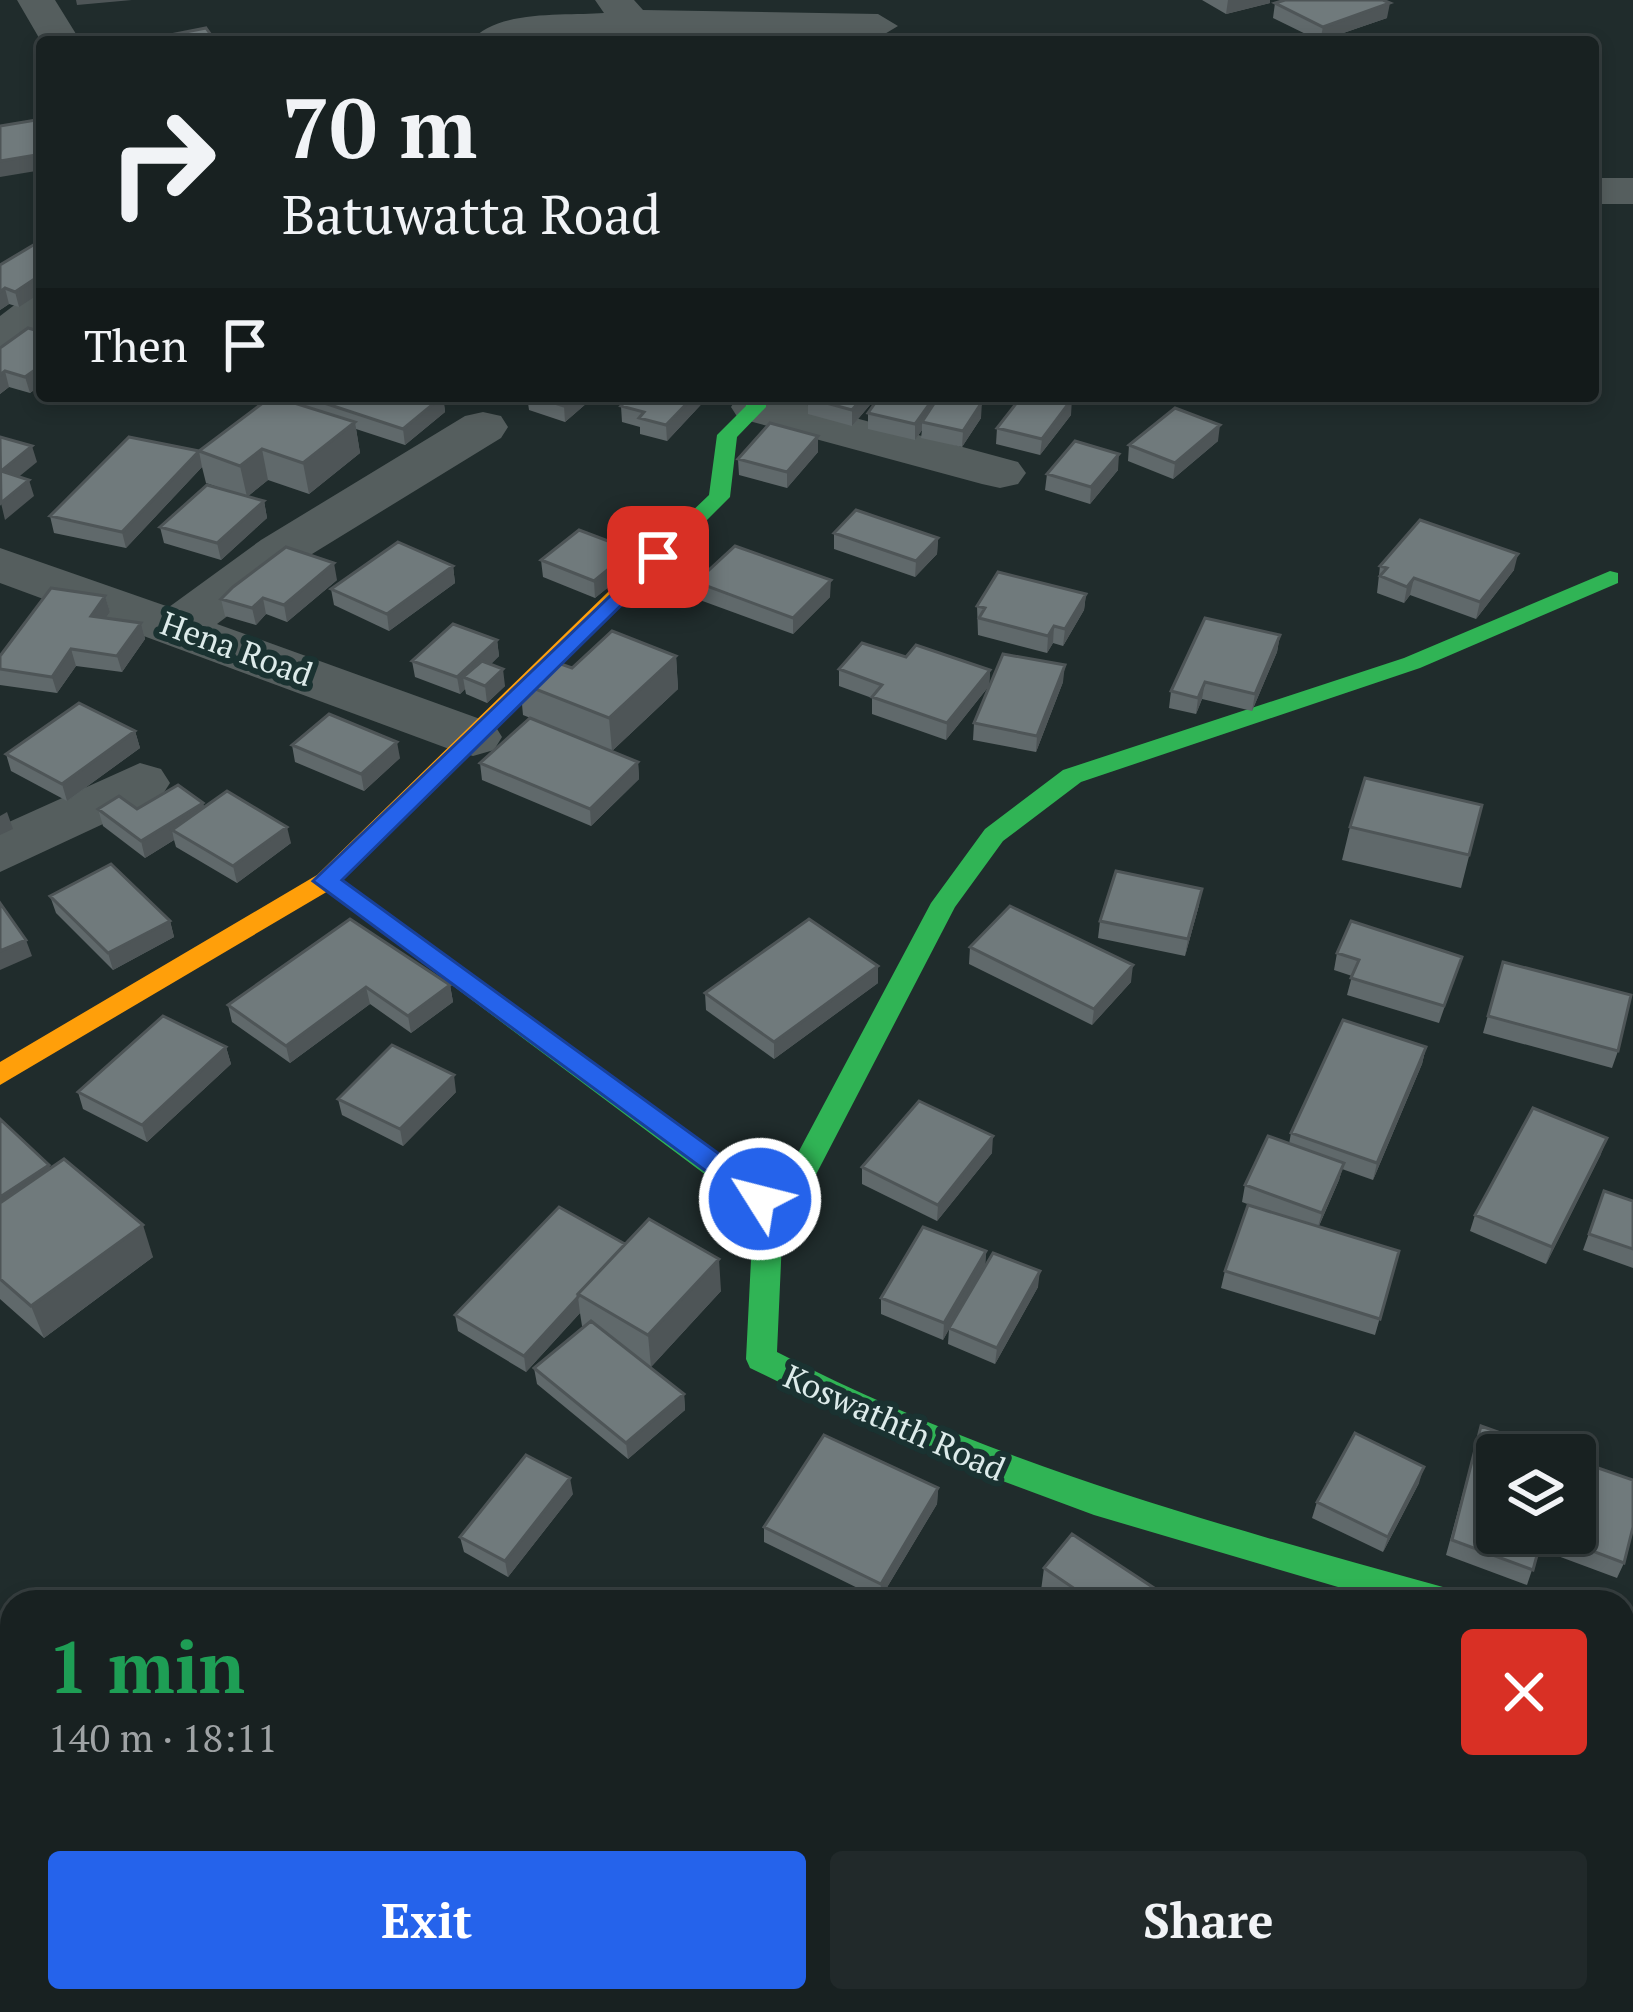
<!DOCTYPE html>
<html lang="en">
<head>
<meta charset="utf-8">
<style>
	body { margin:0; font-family:"PT Serif",serif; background:#21292a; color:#f1f3f6; height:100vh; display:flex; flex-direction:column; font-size:45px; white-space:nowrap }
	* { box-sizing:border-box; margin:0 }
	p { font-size:39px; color:#9fa3a5 }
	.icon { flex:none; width:66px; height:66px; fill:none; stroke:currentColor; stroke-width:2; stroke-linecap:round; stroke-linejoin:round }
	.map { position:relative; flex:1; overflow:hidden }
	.side { position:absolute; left:0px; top:1590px; width:1635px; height:423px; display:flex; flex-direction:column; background:#182121; border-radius:36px 36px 0 0; box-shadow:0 6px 18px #0003,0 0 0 3px #363e3f }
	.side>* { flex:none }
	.hud { position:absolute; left:36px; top:36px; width:1563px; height:366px; border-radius:12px; box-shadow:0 6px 18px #0003,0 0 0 3px #363e3f; background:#182121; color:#f1f3f6; overflow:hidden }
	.tools { position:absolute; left:1476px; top:1434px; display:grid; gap:24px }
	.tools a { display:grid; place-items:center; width:120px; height:120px; border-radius:12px; background:#182121; box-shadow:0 6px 18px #0003,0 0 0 3px #363e3f; font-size:60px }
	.pin { position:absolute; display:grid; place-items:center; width:102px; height:102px; color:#fff; margin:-51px; border-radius:24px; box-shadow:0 6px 18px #0006 }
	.me { position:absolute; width:132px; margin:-66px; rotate:306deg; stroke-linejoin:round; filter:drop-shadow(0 0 9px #0008) }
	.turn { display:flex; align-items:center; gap:42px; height:252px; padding:0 48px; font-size:54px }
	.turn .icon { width:156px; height:156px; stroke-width:2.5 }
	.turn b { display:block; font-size:84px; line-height:102px }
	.then { display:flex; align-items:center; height:114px; padding:0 48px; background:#0003; gap:24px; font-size:45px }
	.round { display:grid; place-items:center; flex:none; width:126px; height:126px; border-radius:12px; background:#21292a }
	.summary { display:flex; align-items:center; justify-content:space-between; height:204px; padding:0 48px }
	h1 { font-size:72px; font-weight:700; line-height:90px; color:#1e9e55 }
	.cta { display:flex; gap:24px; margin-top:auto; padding:24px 48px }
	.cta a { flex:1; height:138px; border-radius:12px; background:#2563eb; color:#fff; font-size:48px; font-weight:700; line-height:138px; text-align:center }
	.cta a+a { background:#21292a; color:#f1f3f6 }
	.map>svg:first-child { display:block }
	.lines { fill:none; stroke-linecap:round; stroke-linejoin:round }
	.street { fill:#555e5e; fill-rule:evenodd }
	.fast { fill:#30b455; fill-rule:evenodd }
	.slow { fill:#ff9f0a; fill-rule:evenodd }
	.wall { fill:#60696b }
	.shaded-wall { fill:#4e5557 }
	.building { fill:#707a7c; stroke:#4e5557; stroke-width:3 }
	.route { fill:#2563eb; stroke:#184099; stroke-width:3 }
	.labels { text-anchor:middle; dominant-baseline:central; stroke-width:12; stroke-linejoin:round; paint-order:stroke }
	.street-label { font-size:33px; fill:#ddebea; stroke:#1a3231 }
</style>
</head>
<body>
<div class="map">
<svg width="1633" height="2012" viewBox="0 0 1633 2012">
	<rect width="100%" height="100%" fill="#202c2c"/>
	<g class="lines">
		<!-- street -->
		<path class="street" d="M17 0H55L81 42 42 43Z
			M595 0H634L643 10 878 14 898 26 878 38 632 34 471 42C494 9 568 16 604 13Z
			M1593 178H1633V204H1593Z
			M42 293V329L17 348 0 352V316L25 297Z
			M738 396H774L1018 462 1026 473 1018 484 1000 488 982 484 738 418 731 407Z
			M483 412 501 416 508 427 501 438 299 562 217 624 494 724 502 737 494 750 473 756 452 750 0 583V548L169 607 261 540 465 416Z
			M140 763 161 769 170 783 161 797 0 872V826Z
			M1623 1616 1633 1619V1695L1623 1692Z"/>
		<!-- fast -->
		<path class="fast" d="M746 396H766V407L737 437 730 497 658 569H642V559L709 495 717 435 746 406Z
			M1610 571 1618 573V583L1420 668 1081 782 1003 841 955 907 782 1240 777 1352C989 1462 1214 1524 1443 1587L1455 1591 1460 1602H1389L1094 1515 914 1448 750 1368 746 1359 752 1240 746 1205 313 881 317 875H335L770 1191 774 1198 931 903 985 829 1063 770 1404 658Z"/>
		<!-- slow -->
		<path class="slow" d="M650 557 661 564 658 569 335 887 0 1085V1062L317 875 642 559Z"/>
	</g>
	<!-- wall -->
	<path class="wall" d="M1202 0H1270V3L1226 14Z
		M1275 3 1387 18 1320 41 1273 18Z
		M35 244 19 307 9 304 0 310V265Z
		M42 332V384L30 393 9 387 0 394V348Z
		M299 396H443L445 412 405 445 356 429 360 453 309 494 268 480 247 497 264 501 267 518 221 560 164 543 160 527 235 493 206 483 202 467 126 548 54 533 50 516 199 451 301 404Z
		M527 396H595L565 422 529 410Z
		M631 396H709L667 441 640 434V427L622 422 621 406Z
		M776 396H875V399L852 426 808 414V405Z
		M935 396V402L981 418 962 447 921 438 922 430 915 440 868 429V413Z
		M1071 415 1040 455 996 444 997 428Z
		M1218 441 1173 479 1128 461 1129 445Z
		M818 452 787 488 739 475 738 459Z
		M1118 470 1090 504 1045 490 1047 474Z
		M834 533 938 538 937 554 915 577 834 549Z
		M632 550 633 567 595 598 543 577 541 560Z
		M453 566 455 583 389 631 334 605 331 589Z
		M1380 566 1514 570 1476 619 1410 595 1404 603 1377 593Z
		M337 580 287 622 266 614 256 625 225 616 221 599Z
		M696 582 830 597 793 634 697 599Z
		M1086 594 1084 610 1063 646 1053 643 1047 653 978 635 977 606Z
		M105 596 110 612 106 618 141 623 145 639 122 672 76 666 57 693 0 685V656Z
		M1280 635 1277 652 1252 711 1202 699 1196 714 1169 708 1171 691Z
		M497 640 499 656 491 664 505 686 487 703 466 694 465 689 460 694 415 677 412 661Z
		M676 656 678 689 612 751 523 715 520 683 572 668Z
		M906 657 990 670 989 686 946 740 872 714V698L839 686V669Z
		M1063 682 1036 752 973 740 974 723Z
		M135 731 140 748 67 801 11 771 6 754Z
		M292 745 400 758 364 791 295 762Z
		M638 762 639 779 591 826 482 780 480 763Z
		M203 803 204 807 291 843 237 883 176 847 174 840 145 858 103 826 98 809H137Z
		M1482 805 1461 888 1342 860 1350 827Z
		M50 896 170 921 174 937 113 970 56 913Z
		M1199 905 1185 956 1098 938 1100 921Z
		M350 919 450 985 453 1002 411 1033 370 1004 290 1063 232 1022 228 1005Z
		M970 947 1131 982 1092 1025 969 964Z
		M1337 953 1462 957 1439 1023 1347 995 1352 976 1334 970Z
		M1503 962 1618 1051 1612 1068 1483 1033Z
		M878 983 774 1059 706 1010 705 993Z
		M226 1047 231 1064 147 1142 83 1109 78 1092Z
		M1426 1047 1422 1064 1373 1180 1342 1169 1339 1180 1319 1226 1399 1251 1375 1335 1221 1288 1225 1271 1258 1208 1242 1202 1245 1185 1289 1144 1291 1133Z
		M456 1092 403 1146 342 1115 338 1099Z
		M0 1119 51 1168 153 1257 44 1338 0 1299Z
		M992 1153 937 1221 862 1184V1167Z
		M1601 1154 1546 1264 1470 1231 1475 1215Z
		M1604 1191 1633 1201V1268L1583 1250Z
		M625 1244 721 1291 651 1367 684 1394 685 1410 628 1459 537 1384 534 1368 584 1327 582 1326 580 1313 526 1372 458 1331 455 1315Z
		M986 1251 985 1267 1038 1287 995 1364 948 1344 949 1329 943 1340 881 1314V1298Z
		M1481 1426 1575 1533 1624 1563 1617 1578 1539 1549 1527 1585 1446 1555Z
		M1419 1483 1383 1552 1312 1518 1317 1502Z
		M938 1488 937 1504 880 1599 764 1542V1527Z
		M573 1494 508 1577 464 1552 460 1537Z
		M1044 1568 1157 1590 1155 1602H1045L1040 1598Z"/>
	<!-- shaded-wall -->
	<path class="shaded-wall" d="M76 0H132L77 5Z
		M1228 0H1270V3L1226 14Z
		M1390 3 1387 18 1320 41 1323 27Z
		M42 154V170L0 177V161Z
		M42 274V292L19 307 15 292Z
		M5 288 9 304 0 310V292Z
		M42 365V384L30 393 25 377Z
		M5 371 9 387 0 394V375Z
		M443 396 445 412 405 445 403 429Z
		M575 396H595L565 422 564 406Z
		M694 396H709L667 441 666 425Z
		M864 396H875V399L852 426V410Z
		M935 396V411L922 422V430L915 440V424Z
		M1072 399 1071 415 1040 455 1042 439Z
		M982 402 981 418 962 447 963 431Z
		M355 422 360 453 309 494 303 463Z
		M1220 425 1218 441 1173 479 1175 463Z
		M818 436V452L787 488V472Z
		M32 446 37 462 5 488 1 471Z
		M262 449 268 480 247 497 240 466Z
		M199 451 202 467 126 548 122 532Z
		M1119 454 1118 470 1090 504 1091 487Z
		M29 480 34 496 5 520 1 503Z
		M264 501 267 518 221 560 217 543Z
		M938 538 937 554 915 577 916 561Z
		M632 550 633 567 595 598 594 581Z
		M1518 554 1514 570 1476 619 1480 602Z
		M334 563 337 580 287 622 284 605Z
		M453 566 455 583 389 631 387 614Z
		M1414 578 1410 595 1404 603 1407 587Z
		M831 580 830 597 793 634V618Z
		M1086 594 1084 610 1063 646 1065 629Z
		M105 596 110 612 96 632 91 616Z
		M263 598 266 614 256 625 252 608Z
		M141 623 145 639 122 672 117 656Z
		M1054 626 1053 643 1047 653 1048 636Z
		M1280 635 1277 652 1252 711 1255 694Z
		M497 640 499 656 473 681 463 677 465 689 460 694 457 677Z
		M71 649 76 666 57 693 52 677Z
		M676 656 678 689 612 751 609 718Z
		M1065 665 1063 682 1036 752 1037 736Z
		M503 669 505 686 487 703 485 686Z
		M990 670 989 686 946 740 947 723Z
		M1205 682 1202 699 1196 714 1198 698Z
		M135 731 140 748 67 801 62 784Z
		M397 742 400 758 364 791 361 774Z
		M638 762 639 779 591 826 590 809Z
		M203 803 207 819 172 830 174 840 145 858 141 841Z
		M7 812 13 829 0 835V816Z
		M287 827 291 843 237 883 233 866Z
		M1202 889 1199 905 1185 956 1188 939Z
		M170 921 174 937 113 970 108 953Z
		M26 940 32 956 0 970V951Z
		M1133 965 1131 982 1092 1025 1094 1009Z
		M878 966V983L774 1059V1042Z
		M450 985 453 1002 411 1033 408 1016Z
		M366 987 370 1004 290 1063 286 1046Z
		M226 1047 231 1064 147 1142 142 1125Z
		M1426 1047 1422 1064 1373 1180 1377 1163Z
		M454 1075 456 1092 403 1146 400 1129Z
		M993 1136 992 1153 937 1221 938 1205Z
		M1607 1138 1601 1154 1546 1264 1552 1247Z
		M1344 1163 1339 1180 1317 1230 1322 1213Z
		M49 1165 56 1182 0 1218V1197Z
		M143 1225 153 1257 44 1338 31 1306Z
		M986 1251 985 1267 943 1340 944 1323Z
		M719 1259 721 1291 651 1367 648 1335Z
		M1040 1271 1038 1287 995 1364 997 1348Z
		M578 1297 580 1313 526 1372 524 1356Z
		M684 1394 685 1410 628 1459 626 1443Z
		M1424 1467 1419 1483 1383 1552 1388 1537Z
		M570 1478 573 1494 508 1577 505 1561Z
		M938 1488 937 1504 880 1599 881 1584Z"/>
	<!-- building -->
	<path class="building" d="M1285 0H1383L1390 3 1323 27 1275 3Z
		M206 28 216 42 140 41Z
		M42 119V154L0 161V126Z
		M35 244 42 246V274L15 292 5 288 0 292V265Z
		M28 328 42 332V365L25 377 5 371 0 375V348Z
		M272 396 355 422 303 463 262 449 240 466 199 451Z
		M303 396H443L403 429Z
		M533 396H575L564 406Z
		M631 396H694L666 425 639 418 644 412 621 406Z
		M810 396H864L852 410 808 398Z
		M880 396H935L915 424 868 413Z
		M939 396H956L982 402 963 431 922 422Z
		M1022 396H1063L1072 399 1042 439 997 428Z
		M1175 408 1220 425 1175 463 1129 445Z
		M770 423 818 436 787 472 738 459Z
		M0 437 32 446 1 471 29 480 1 503Z
		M129 437 199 451 122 532 50 516Z
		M1075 441 1119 454 1091 487 1047 474Z
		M207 485 264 501 217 543 160 527Z
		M856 510 938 538 916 561 834 533Z
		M1420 520 1518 554 1480 602 1414 578 1407 587 1380 576 1387 568 1380 566Z
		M579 530 632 550 594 581 541 560Z
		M398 542 453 566 387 614 331 589Z
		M735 546 831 580 793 618 696 582Z
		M286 547 334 563 284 605 263 598 252 608 221 599 233 587Z
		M998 572 1086 594 1065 629 1054 626 1048 636 979 618 985 608 977 606Z
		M51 588 105 596 91 616 141 623 117 656 71 649 52 677 0 669V656Z
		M1205 618 1280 635 1255 694 1205 682 1198 698 1171 691Z
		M453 624 497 640 457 677 412 661Z
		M612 631 676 656 609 718 520 683 547 659 572 668Z
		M862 643 906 657 916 645 990 670 947 723 872 697 882 685 839 669Z
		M1003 654 1065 665 1037 736 974 723Z
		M482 661 503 669 485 686 463 677Z
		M79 703 135 731 62 784 6 754Z
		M329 714 397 742 361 774 292 745Z
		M530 718 638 762 590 809 480 763Z
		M1365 778 1482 805 1469 855 1350 827Z
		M178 785 203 803 141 841 98 809 119 796 137 809Z
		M227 791 287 827 233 866 172 830Z
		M111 864 170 921 108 953 50 896Z
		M1116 871 1202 889 1188 939 1100 921Z
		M0 903 26 940 0 951Z
		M1010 906 1133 965 1094 1009 970 947Z
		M350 919 450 985 408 1016 366 987 286 1046 228 1005Z
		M809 919 878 966 774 1042 705 993Z
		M1351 921 1462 957 1444 1006 1351 978 1359 960 1337 953Z
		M1503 962 1631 995 1618 1051 1488 1016Z
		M163 1016 226 1047 142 1125 78 1092Z
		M1343 1020 1426 1047 1377 1163 1291 1133Z
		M392 1045 454 1075 400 1129 338 1099Z
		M919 1101 993 1136 938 1205 862 1167Z
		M1533 1108 1607 1138 1552 1247 1475 1215Z
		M0 1119 49 1165 0 1197Z
		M1268 1136 1344 1163 1322 1213 1245 1185Z
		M64 1159 143 1225 31 1306 0 1279V1203Z
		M1604 1191 1633 1201V1249L1589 1234Z
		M1248 1205 1399 1251 1380 1319 1225 1271Z
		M559 1207 625 1244 578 1294V1297L524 1356 455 1315Z
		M649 1219 719 1259 648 1335 578 1294Z
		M923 1227 986 1251 944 1323 881 1298Z
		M993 1253 1040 1271 997 1348 949 1328Z
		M591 1321 684 1394 626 1443 534 1368Z
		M1481 1426 1562 1455H1497V1533H1543L1533 1570 1452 1540Z
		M1355 1433 1424 1467 1388 1537 1317 1502Z
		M824 1435 938 1488 881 1584 764 1527Z
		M526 1455 570 1478 505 1561 460 1537Z
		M1575 1460 1633 1480V1527L1624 1563 1545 1533H1575Z
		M1072 1534 1157 1590 1148 1602H1094L1044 1568Z"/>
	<!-- route -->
	<path class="route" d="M658 550 669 557 665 562 342 880 770 1191 775 1199 770 1207 760 1211 313 881Z"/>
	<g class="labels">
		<!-- street labels -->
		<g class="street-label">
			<text transform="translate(237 648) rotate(20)">Hena Road</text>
			<text transform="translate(895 1422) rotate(24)">Koswathth Road</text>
		</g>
	</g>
</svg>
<div class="tools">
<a><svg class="icon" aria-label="layers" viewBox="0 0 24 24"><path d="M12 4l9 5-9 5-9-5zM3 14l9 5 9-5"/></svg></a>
</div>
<div class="pin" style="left:658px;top:557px;background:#d93025"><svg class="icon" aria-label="arrive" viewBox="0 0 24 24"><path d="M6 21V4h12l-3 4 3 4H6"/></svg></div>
<svg class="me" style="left:760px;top:1199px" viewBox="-20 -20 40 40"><circle r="17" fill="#2563eb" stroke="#fff" stroke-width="3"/><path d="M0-11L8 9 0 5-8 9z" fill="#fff"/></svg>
<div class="hud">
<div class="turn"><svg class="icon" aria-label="right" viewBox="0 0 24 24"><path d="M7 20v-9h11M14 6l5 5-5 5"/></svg><div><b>70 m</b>Batuwatta Road</div></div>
<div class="then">Then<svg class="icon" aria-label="arrive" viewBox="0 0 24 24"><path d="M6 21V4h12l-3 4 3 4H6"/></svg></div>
</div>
<section class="side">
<div class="summary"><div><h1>1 min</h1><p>140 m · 18:11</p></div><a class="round" style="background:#d93025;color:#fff"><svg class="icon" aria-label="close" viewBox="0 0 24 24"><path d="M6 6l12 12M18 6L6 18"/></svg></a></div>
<div class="cta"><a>Exit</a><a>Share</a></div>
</section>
</div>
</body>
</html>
